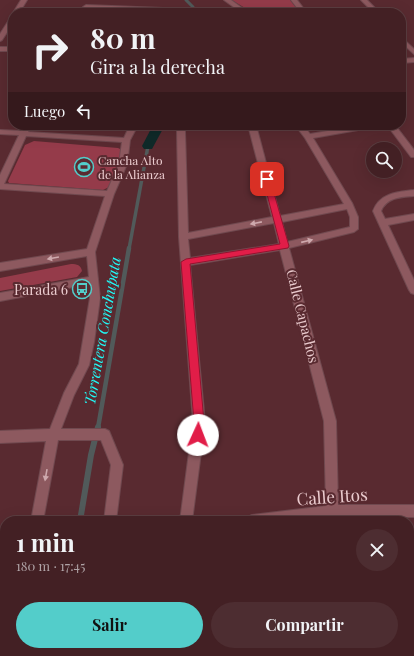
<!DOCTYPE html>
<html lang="es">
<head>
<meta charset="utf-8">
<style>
	body { margin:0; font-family:"Playfair Display",serif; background:#4d2d31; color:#f1f3f6; height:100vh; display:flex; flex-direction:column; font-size:15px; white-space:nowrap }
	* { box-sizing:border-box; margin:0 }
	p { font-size:13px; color:#afa3a6 }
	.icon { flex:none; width:22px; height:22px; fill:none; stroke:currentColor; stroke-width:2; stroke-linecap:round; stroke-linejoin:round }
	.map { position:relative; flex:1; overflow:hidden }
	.sheet { position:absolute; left:0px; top:516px; width:414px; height:140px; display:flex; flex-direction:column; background:#432024; border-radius:16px 16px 0 0; box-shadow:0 4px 16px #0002,0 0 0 1px #5b3e41 }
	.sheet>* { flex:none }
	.hud { position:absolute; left:8px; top:8px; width:398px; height:122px; border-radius:16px; box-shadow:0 4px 16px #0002,0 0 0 1px #5b3e41; background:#432024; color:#f1f3f6; overflow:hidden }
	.controls { position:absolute; left:366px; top:142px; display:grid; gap:8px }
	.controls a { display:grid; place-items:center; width:36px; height:36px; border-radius:50%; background:#432024; box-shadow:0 4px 16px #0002,0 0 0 1px #5b3e41; font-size:20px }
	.pin { position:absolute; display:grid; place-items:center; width:34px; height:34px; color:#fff; margin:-17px; border-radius:8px; box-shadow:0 2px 6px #0006 }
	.me { position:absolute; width:44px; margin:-22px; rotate:2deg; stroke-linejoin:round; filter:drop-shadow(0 0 3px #0008) }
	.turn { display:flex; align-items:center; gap:14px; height:84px; padding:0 16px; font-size:18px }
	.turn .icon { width:52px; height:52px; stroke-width:2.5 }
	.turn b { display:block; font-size:28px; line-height:34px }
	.then { display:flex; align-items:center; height:38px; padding:0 16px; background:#0003; gap:8px; font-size:15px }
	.round { display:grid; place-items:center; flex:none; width:42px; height:42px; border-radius:21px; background:#4d2d31 }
	.head { display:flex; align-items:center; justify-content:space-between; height:68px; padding:0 16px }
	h1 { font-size:24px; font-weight:700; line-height:30px }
	.button { display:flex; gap:8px; margin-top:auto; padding:8px 16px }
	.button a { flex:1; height:46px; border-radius:24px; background:#53cdca; color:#111; font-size:16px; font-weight:700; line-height:46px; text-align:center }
	.button a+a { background:#4d2d31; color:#f1f3f6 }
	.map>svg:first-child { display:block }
	.green { fill:#953b4a }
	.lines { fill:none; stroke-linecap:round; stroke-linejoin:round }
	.stream-far3 { stroke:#515a5a; stroke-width:3 }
	.stream-far2 { stroke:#515a5a; stroke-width:3.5 }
	.stream-far1 { stroke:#515a5a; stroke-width:4.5 }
	.stream { stroke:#515a5a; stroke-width:6 }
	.canal { fill:#102a29; fill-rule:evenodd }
	.minor-casing { stroke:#70494f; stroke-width:2 }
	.minor { fill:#8d595f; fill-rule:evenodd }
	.oneway { fill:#cea9ad }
	.route { fill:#e11d48; stroke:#92132f }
	.labels { text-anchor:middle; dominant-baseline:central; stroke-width:4; stroke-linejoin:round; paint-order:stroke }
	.far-poi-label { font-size:12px; fill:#eacbce; stroke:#592a30; text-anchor:start }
	.poi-label { font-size:14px; fill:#eacbce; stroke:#592a30; text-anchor:end }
	.street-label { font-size:14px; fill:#eacbce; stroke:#592a30 }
	.water-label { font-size:15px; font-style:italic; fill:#20fbf8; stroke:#592a30 }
	.near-street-label { font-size:17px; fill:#eacbce; stroke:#592a30 }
</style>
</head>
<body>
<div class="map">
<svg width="414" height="656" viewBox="0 0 414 656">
	<rect width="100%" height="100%" fill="#592a30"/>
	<!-- green -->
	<path class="green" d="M232 0H290L300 13H253Z
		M34 141 118 148 122 150 109 187 103 190 9 183 8 181 25 145Z
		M71 264C77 264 81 265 82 271L77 277 0 291V278Z"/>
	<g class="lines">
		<!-- stream-far3 -->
		<path class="stream-far3" d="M186 0 193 7 195 13"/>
		<!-- stream-far2 -->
		<path class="stream-far2" d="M129 249 148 146"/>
		<!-- stream-far1 -->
		<path class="stream-far1" d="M98 428 129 248"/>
		<!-- stream -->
		<path class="stream" d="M80 521 91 455 98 427
			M59 651V656"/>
		<!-- canal -->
		<path class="canal" d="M153 125H165L152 149H144L142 146Z"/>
		<defs>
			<path id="minor" d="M21 0H27L19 13H13Z
				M224 0H231L249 13H242Z
				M291 0H297L307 13H301Z
				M361 0H367L380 13H374Z
				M86 5 163 8 166 10 163 12 84 8 83 7Z
				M13 16V23L2 40 0 41V34L11 17Z
				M401 37 414 49V54L401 42Z
				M0 47H13V51H0Z
				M414 58V62L401 63V59Z
				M24 125H32L28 132 124 138 130 125H138L130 140 127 164 114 194 95 252 100 298 94 342 89 365 74 395 61 429H105L109 431 123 465 116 521H104L111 465 101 440H58L43 521H31L46 441 0 443V431L50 429 64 393 79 364 90 298 89 284 0 301V293L89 277 87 256 0 271V263L87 249 105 196 0 189V175L19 135 0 134V130L21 131ZM26 136 122 142 119 164 107 191 4 184Z
				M180 125H188L185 131 188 233 272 217 248 125H256L280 216 344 204 305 138 295 125H303L310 134 363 125H379L375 127 313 138 352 203 358 217V229L354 232 289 248 336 421 338 505H414V517H332L302 521H246L248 517 252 515 326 506 324 421 280 250 190 265 205 422 192 521H180L193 422 179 237 177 131ZM347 209 350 217V227L287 242 282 222ZM274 223 279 244 190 258 188 239Z
				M387 125H395L414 150V157H411Z
				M414 190V196C401 197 387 197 381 211L385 219 414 214V220L388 225 414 280V294L411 293 409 290 373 211C380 193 397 192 414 190Z
				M0 597H5V611H0Z
				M9 651H23L22 656H8Z
				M91 651H105L104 656H90Z
				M312 651H326L327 656H313Z"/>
		</defs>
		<!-- minor casing -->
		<use href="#minor" class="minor-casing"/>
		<!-- minor -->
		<use href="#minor" class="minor"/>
	</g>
	<!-- one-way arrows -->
	<defs><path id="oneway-solid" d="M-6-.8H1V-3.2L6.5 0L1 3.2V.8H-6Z"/></defs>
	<g class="oneway">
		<use href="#oneway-solid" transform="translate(256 223) rotate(169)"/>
		<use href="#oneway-solid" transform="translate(307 241) rotate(-13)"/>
		<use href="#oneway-solid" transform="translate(53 258) rotate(170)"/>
		<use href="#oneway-solid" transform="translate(46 475) rotate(100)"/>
	</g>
	<!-- route -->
	<path class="route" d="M267 176 270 179 289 246 288 248 190 264 204 422 202 438 198 440 194 438 193 435 194 422 181 262 186 259 280 244 263 179Z"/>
	<!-- icons -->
	<defs>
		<symbol id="stadium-ring" viewBox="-11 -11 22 22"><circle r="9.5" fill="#592a30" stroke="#53cdca" stroke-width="1.5"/><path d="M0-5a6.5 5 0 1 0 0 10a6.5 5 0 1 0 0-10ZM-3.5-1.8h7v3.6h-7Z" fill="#53cdca"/></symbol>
		<symbol id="bus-ring" viewBox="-11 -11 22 22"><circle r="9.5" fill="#592a30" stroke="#53cdca" stroke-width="1.5"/><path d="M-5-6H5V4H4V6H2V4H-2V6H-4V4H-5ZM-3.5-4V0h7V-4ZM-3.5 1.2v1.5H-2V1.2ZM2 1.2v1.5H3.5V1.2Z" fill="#53cdca"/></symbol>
	</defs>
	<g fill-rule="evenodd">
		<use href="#stadium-ring" x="73" y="156" width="22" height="22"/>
		<use href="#bus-ring" x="71" y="278" width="22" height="22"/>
	</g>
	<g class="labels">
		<!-- far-poi labels -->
		<g class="far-poi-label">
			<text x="98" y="160">Cancha Alto<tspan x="98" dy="14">de la Alianza</tspan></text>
		</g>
		<!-- poi labels -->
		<g class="poi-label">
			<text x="68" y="289">Parada 6</text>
		</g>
		<!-- street labels -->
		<g class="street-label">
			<text transform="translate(303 316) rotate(76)">Calle Capachos</text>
		</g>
		<!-- water labels -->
		<g class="water-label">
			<text transform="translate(102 331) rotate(-80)">Torrentera Conchupata</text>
		</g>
		<!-- near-street labels -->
		<g class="near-street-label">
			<text transform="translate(332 496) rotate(-4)">Calle Itos</text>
		</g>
	</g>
</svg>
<div class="controls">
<a><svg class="icon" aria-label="search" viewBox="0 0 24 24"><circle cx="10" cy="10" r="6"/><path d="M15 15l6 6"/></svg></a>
</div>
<div class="pin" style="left:267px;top:179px;background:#d93025"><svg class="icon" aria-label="arrive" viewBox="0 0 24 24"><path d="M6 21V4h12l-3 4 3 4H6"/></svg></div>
<svg class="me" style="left:198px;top:435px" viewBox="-20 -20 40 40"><circle r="19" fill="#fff"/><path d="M0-13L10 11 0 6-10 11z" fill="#e11d48"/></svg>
<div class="hud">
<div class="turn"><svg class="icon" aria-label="right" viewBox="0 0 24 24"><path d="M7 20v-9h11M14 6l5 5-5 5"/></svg><div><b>80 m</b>Gira a la derecha</div></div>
<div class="then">Luego<svg class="icon" aria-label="left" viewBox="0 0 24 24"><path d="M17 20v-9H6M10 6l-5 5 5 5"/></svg></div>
</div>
<section class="sheet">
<div class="head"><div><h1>1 min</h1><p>180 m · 17:45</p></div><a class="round"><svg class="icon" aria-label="close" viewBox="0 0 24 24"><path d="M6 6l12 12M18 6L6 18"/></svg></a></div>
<div class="button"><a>Salir</a><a>Compartir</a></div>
</section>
</div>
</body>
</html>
